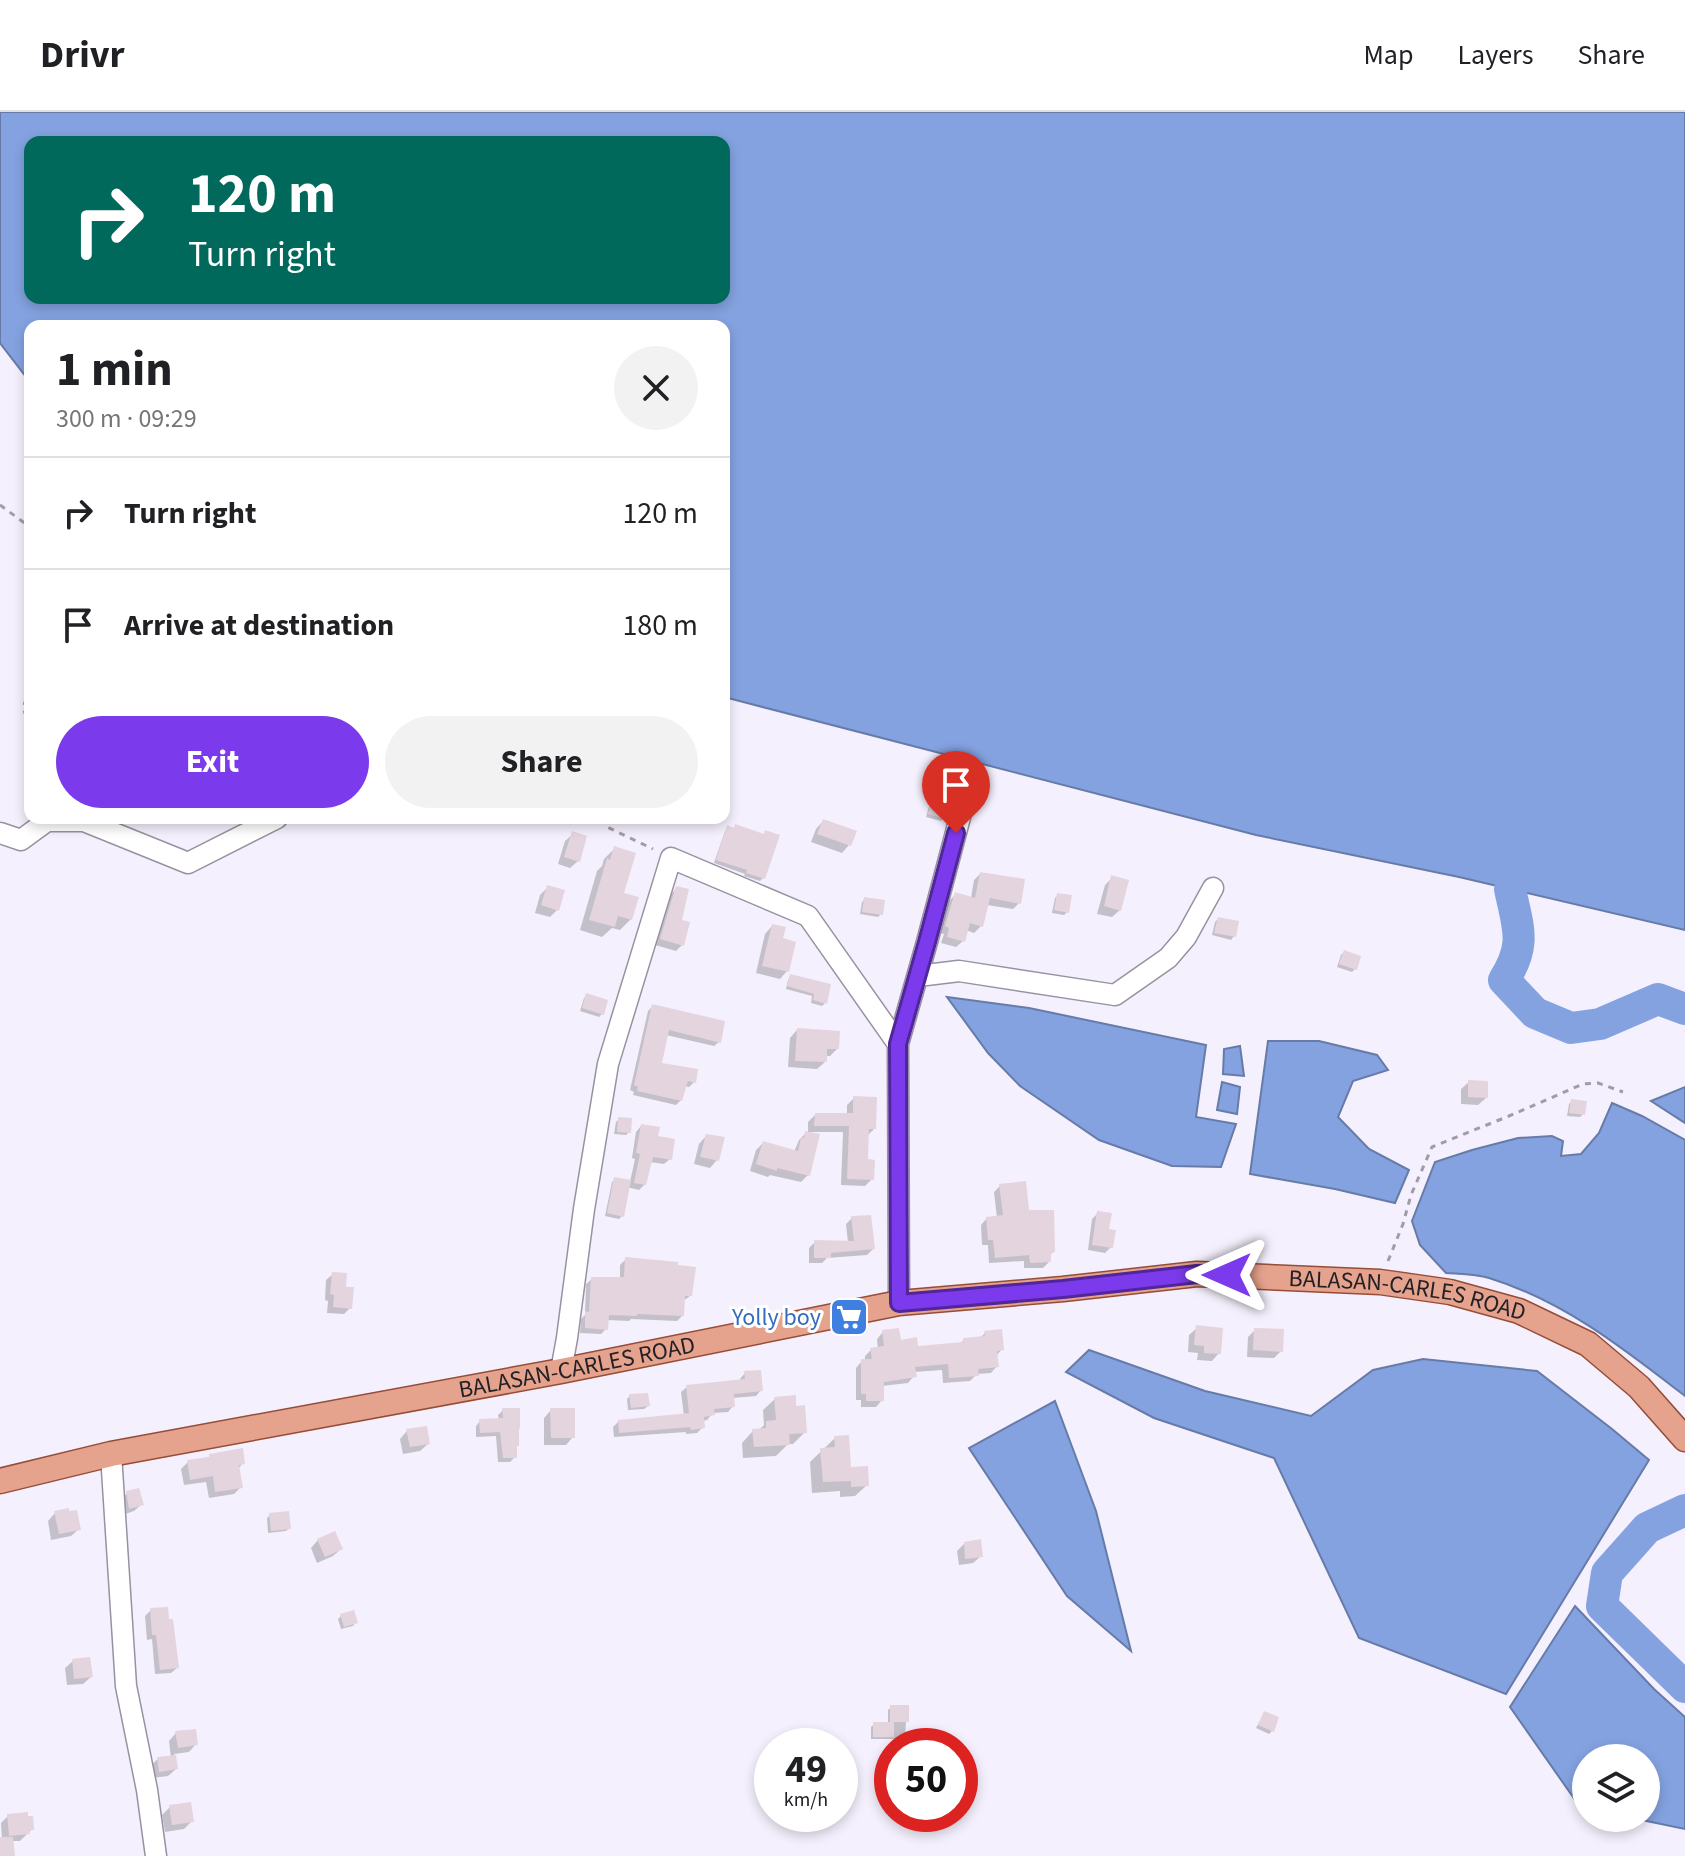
<!DOCTYPE html>
<html lang="en">
<head>
<meta charset="utf-8">
<style>
	body { margin:0; font-family:"Source Sans 3",sans-serif; background:#f2f2f2; color:#202124; height:100vh; display:flex; flex-direction:column; font-size:30px; white-space:nowrap }
	* { box-sizing:border-box; margin:0 }
	p { font-size:26px; color:#757577 }
	.icon { flex:none; width:44px; height:44px; fill:none; stroke:currentColor; stroke-width:2; stroke-linecap:round; stroke-linejoin:round }
	.map { position:relative; flex:1; overflow:hidden }
	.sheet { position:absolute; left:24px; top:208px; width:706px; height:504px; display:flex; flex-direction:column; background:#fff; border-radius:16px; box-shadow:0 4px 12px #0003 }
	.sheet>* { flex:none }
	.guide { position:absolute; left:24px; top:24px; width:706px; height:168px; border-radius:16px; box-shadow:0 4px 12px #0003; background:#00695c; color:#fff; overflow:hidden }
	.tools { position:absolute; left:1572px; top:1632px; display:grid; gap:16px }
	.tools a { display:grid; place-items:center; width:88px; height:88px; border-radius:50%; background:#fff; box-shadow:0 4px 12px #0003; font-size:40px }
	.speed { position:absolute; left:754px; top:1616px; display:flex; gap:16px; font-size:40px; font-weight:700; text-align:center }
	.speed>* { display:grid; place-content:center; width:104px; height:104px; border-radius:50%; background:#fff; box-shadow:0 4px 12px #0003; line-height:1 }
	.speed small { font-size:20px; font-weight:400 }
	.speed .limit { border:12px solid #d22; background:#fff; color:#111 }
	.pin { position:absolute; display:grid; place-items:center; width:68px; height:68px; color:#fff; margin:-82px -34px; border-radius:50% 50% 50% 0; rotate:-45deg; box-shadow:0 0 8px #0007 }
	.pin .icon { rotate:45deg }
	.me { position:absolute; width:88px; margin:-44px; rotate:270deg; stroke-linejoin:round; filter:drop-shadow(0 0 6px #0008) }
	.turn { display:flex; align-items:center; gap:28px; height:168px; padding:0 32px; font-size:36px }
	.turn .icon { width:104px; height:104px; stroke-width:2.5 }
	.turn b { display:block; font-size:56px; line-height:68px }
	.round { display:grid; place-items:center; flex:none; width:84px; height:84px; border-radius:42px; background:#f2f2f2 }
	.overview { display:flex; align-items:center; justify-content:space-between; height:136px; padding:0 32px }
	h1 { font-size:48px; font-weight:700; line-height:60px }
	.action { display:flex; gap:16px; margin-top:auto; padding:16px 32px }
	.action a { flex:1; height:92px; border-radius:48px; background:#7c3aed; color:#fff; font-size:32px; font-weight:700; line-height:92px; text-align:center }
	.action a+a { background:#f2f2f2; color:#202124 }
	ul { padding:0; list-style:none }
	li { display:flex; align-items:center; gap:24px; height:112px; padding:0 32px; border-top:2px solid #e0e0e0 }
	li div { flex:1 }
	li b { display:block; font-size:30px }
	li em { font-style:normal }
	header { display:flex; align-items:center; gap:48px; box-sizing:border-box; height:112px; padding:0 40px; background:#fff; border-bottom:2px solid #e0e0e0 }
	header strong { font-size:38px }
	nav { display:flex; gap:44px; margin-inline-start:auto; font-size:28px }
	.map>svg:first-child { display:block }
	.water { fill:#84a2e0; stroke:#677ba8; stroke-width:2; fill-rule:evenodd }
	.shadow { fill:#0003 }
	.lines { fill:none; stroke-linecap:round; stroke-linejoin:round }
	.river { stroke:#84a2e0; stroke-width:32 }
	.building { fill:#e4d4de }
	.minor-casing { stroke:#9892a0; stroke-width:23 }
	.major-casing { stroke:#954d37; stroke-width:27 }
	.path { stroke:#a19da7; stroke-width:3; stroke-dasharray:6 6; stroke-linecap:butt }
	.minor { stroke:#fff; stroke-width:20 }
	.major { stroke:#e5a28c; stroke-width:24 }
	.route-casing { stroke:#51269a; stroke-width:20 }
	.route { stroke:#7c3aed; stroke-width:14 }
	.labels { text-anchor:middle; dominant-baseline:central; stroke-width:6; stroke-linejoin:round; paint-order:stroke }
	.street-label { font-size:24px; fill:#232127; stroke:#fff }
	.shop-label { font-size:24px; fill:#366cbe; stroke:#fff; text-anchor:end }
</style>
</head>
<body>
<header>
<strong>Drivr</strong>
<nav><a>Map</a><a>Layers</a><a>Share</a></nav>
</header>
<div class="map">
<svg width="1685" height="1744" viewBox="0 0 1685 1744">
	<rect width="100%" height="100%" fill="#f5f0fd"/>
	<!-- water -->
	<path class="water" d="M0 0H1685V818L1459 765 1256 723 724 585V214H30V270L0 231ZM724 30V186H30V30Z
		M947 885 1029 896 1206 933 1196 1005 1236 1012 1221 1055 1172 1054 1099 1028 1020 974 988 941Z
		M1268 929H1319L1377 943 1388 958 1353 969 1338 1005 1369 1037 1409 1058 1395 1091 1335 1077 1250 1062Z
		M1240 934 1244 964 1223 962 1224 937Z
		M1222 970 1240 975 1237 1002 1217 998Z
		M1685 975V1011L1651 989Z
		M1612 991 1642 1004 1685 1028V1284C1624 1237 1564 1189 1489 1166 1476 1162 1460 1162 1446 1161L1420 1133 1412 1109 1435 1050 1472 1038 1518 1026 1552 1024 1563 1029 1561 1044 1581 1042 1599 1021Z
		M1089 1238 1205 1279 1311 1304 1373 1258 1423 1247 1537 1259 1612 1317 1649 1348 1506 1582 1359 1526 1274 1346 1154 1306 1066 1260Z
		M1055 1289 1096 1399 1131 1539 1067 1484 969 1336Z
		M1575 1494 1654 1577 1685 1605V1717L1632 1706H1646V1646H1586V1697L1580 1695 1510 1595Z"/>
	<!-- shadow -->
	<path class="shadow" d="M933 688 944 706 941 709 926 705 930 691Z
		M823 709 849 733 842 741 811 730 816 717Z
		M728 716 763 766 760 769 744 764 745 762 714 751 725 719Z
		M573 722 578 749 570 756 558 752 565 729Z
		M615 736 622 782 631 807 620 818 612 816 602 825 580 818 597 759 602 754 604 747Z
		M980 762 1019 791 1013 797 987 793 981 814 974 821 966 818 963 829 956 835 941 831 944 822 939 821 949 789 956 782 971 786 974 768Z
		M1112 766 1120 798 1112 805 1097 802 1105 773Z
		M548 775 557 798 550 805 535 801 540 783Z
		M677 776 682 833 676 839 655 833 671 782Z
		M1058 783 1067 800 1064 803 1052 801 1055 786Z
		M865 787 881 802 878 805 860 802 862 790Z
		M1218 807 1234 824 1231 828 1212 823 1215 810Z
		M772 814 780 828 787 859 780 867 756 861 765 822Z
		M1344 840 1355 857 1352 860 1337 855 1341 843Z
		M791 864 829 873 825 891 822 894 811 891 812 884 786 877 788 868Z
		M587 883 602 902 599 905 580 899 584 886Z
		M653 894 719 930 714 934 666 923 660 952 694 970 689 975 685 974 681 988 676 993 633 983 634 980 630 978 648 899Z
		M797 918 837 937 830 944H825V950L817 957 788 955 790 926Z
		M1469 970 1486 986 1478 993 1461 992V977Z
		M854 986 874 1017 867 1024 866 1049 872 1067 865 1074 841 1073 843 1020H810L808 1063 801 1070 770 1063 768 1065 750 1059 756 1038 763 1031 794 1040 799 1028 806 1021 808 1022V1010L815 1003H847V993Z
		M1572 989 1583 1002 1580 1005 1567 1004 1569 992Z
		M619 1007 629 1020 626 1023 614 1022 616 1010Z
		M641 1014 656 1026 670 1047 664 1052 650 1050 645 1072 639 1078 627 1075 622 1104 619 1107 605 1104 612 1070 615 1067 630 1070 635 1047 632 1046 636 1020Z
		M706 1024 717 1048 710 1056 694 1052 699 1032Z
		M1000 1074 1028 1100 1053 1140 1049 1144V1150L1043 1156H1024V1149L989 1151 988 1133H982L981 1113 987 1106H997L994 1080Z
		M1098 1101 1107 1119 1111 1135 1105 1141 1088 1138 1092 1107Z
		M852 1106 873 1137 867 1143 827 1146 822 1151H809V1136L815 1130 848 1131 846 1112Z
		M626 1147 690 1184 683 1189 682 1204 677 1209 631 1207 629 1209 607 1208 606 1217 601 1222 580 1221 581 1207 585 1203 586 1172 592 1167H620V1153Z
		M333 1162 350 1196 344 1202 327 1201 328 1189 325 1188 326 1168Z
		M1197 1216 1219 1241 1212 1249 1197 1248 1198 1241 1188 1240 1189 1223Z
		M1255 1218 1281 1239 1274 1246 1247 1245 1248 1225Z
		M883 1220 899 1230 917 1236 958 1233 964 1228 980 1226 985 1221 1002 1237 996 1244 997 1254 991 1261 977 1262 970 1269 943 1271 942 1258 914 1260V1264L908 1271 882 1274V1288L876 1295H861V1288H856V1256L862 1249H865V1244L871 1238 878 1237 877 1227Z
		M745 1261 761 1278 756 1284 732 1286 733 1294 728 1300 713 1301 707 1308 702 1309 703 1315 697 1321 686 1322V1320L614 1325 613 1315 618 1310 684 1304 681 1280 687 1275 740 1269V1267Z
		M630 1284 648 1294 644 1297 628 1298 627 1287Z
		M775 1287 795 1296 805 1320 793 1332H788L776 1344 743 1346 742 1331 753 1319H758L764 1313 763 1298Z
		M503 1298 515 1336V1345L510 1350H498L496 1324 476 1325V1314L480 1309 499 1308 498 1303Z
		M551 1298 573 1325 566 1333H544V1306Z
		M407 1319 428 1332 420 1339 403 1342 400 1327Z
		M835 1326 850 1357 867 1373 855 1384 840 1385V1379L812 1381 810 1350Z
		M210 1344 243 1351 238 1357 241 1375 234 1382 209 1386 206 1370 184 1373 181 1357 188 1350 206 1347Z
		M127 1381 142 1392 134 1399 122 1403 120 1389Z
		M55 1401 79 1417 71 1424 51 1428 48 1409Z
		M270 1403 289 1416 286 1419 268 1421 267 1406Z
		M318 1428 341 1437 333 1444 317 1451 311 1436Z
		M964 1432 981 1444 973 1451 959 1453 957 1439Z
		M151 1498 177 1556 171 1561 155 1562 152 1527 147 1528 145 1504Z
		M341 1504 356 1510 353 1514 341 1517 338 1507Z
		M73 1549 91 1565 83 1572 67 1573 65 1556Z
		M891 1595H907L905 1624 902 1627H871V1615L874 1612H888V1598Z
		M1264 1601 1272 1619 1269 1622 1256 1616Z
		M176 1621 196 1632 189 1640 174 1642 176 1657 168 1664 152 1666 150 1654 158 1647 171 1646 169 1629Z
		M170 1695 192 1709 184 1717 165 1720 162 1703Z
		M8 1704 32 1717 20 1729H12L13 1744H0L2 1727 1 1711Z"/>
	<g class="lines">
		<!-- river -->
		<path class="river" d="M1510 777C1518 816 1527 832 1504 868L1535 901 1571 916 1600 912 1658 887 1685 897
			M1685 1398 1647 1416 1607 1461 1602 1494 1685 1575"/>
	</g>
	<!-- building -->
	<path class="building" d="M932 685 950 691 946 707 928 702Z
		M823 707 857 719 851 734 817 722Z
		M735 712 764 722 765 718 780 723 765 767 746 761 747 758 716 748 727 713 734 716Z
		M572 719 587 724 580 750 564 745Z
		M614 734 636 741 624 781 639 785 632 808 618 804 615 815 589 808 607 746 610 748Z
		M980 760 1025 767 1021 792 990 786 983 815 970 811 965 830 947 825 949 816 945 814 955 780 975 786Z
		M1111 763 1129 768 1121 799 1104 794Z
		M547 773 565 778 559 799 541 793Z
		M676 774 689 777 682 808 690 810 684 834 660 827Z
		M1057 781 1072 783 1069 801 1054 798Z
		M864 785 885 788 883 803 862 800Z
		M1218 805 1239 809 1236 825 1214 821Z
		M772 812 786 815 783 826 796 830 789 860 762 854Z
		M1344 838 1361 844 1357 858 1339 852Z
		M790 862 831 872 827 892 813 888 814 882 787 874Z
		M586 881 608 888 604 903 582 896Z
		M652 892 725 909 721 931 669 918 662 951 698 957 696 971 688 969 682 989 637 979 638 975 634 973Z
		M797 916 840 919 839 937H827V950L795 949Z
		M1468 968 1488 969V986L1468 985Z
		M853 984 877 985 876 1017H869L868 1047 875 1048 874 1068 847 1067 849 1014H814L815 1001H853Z
		M1571 987 1587 989 1585 1003 1569 1001Z
		M618 1005 632 1006 631 1021 617 1020Z
		M641 1012 660 1015 658 1024 675 1027 672 1048 653 1045 646 1073 634 1071 640 1042 636 1041Z
		M805 1019 820 1022 810 1064 777 1056V1059L756 1052 763 1029 798 1039 801 1026H804Z
		M706 1022 725 1025 719 1049 700 1045Z
		M614 1065 631 1068 624 1105 607 1101Z
		M1026 1069 1029 1098H1054L1055 1140 1051 1141V1150L1030 1151 1029 1143 995 1146 993 1128H988L986 1105 1003 1103 999 1072Z
		M1097 1099 1112 1101 1109 1117 1116 1118 1113 1136 1092 1133Z
		M871 1103 875 1137 831 1141V1146H814V1128L854 1129 851 1104Z
		M625 1145 678 1150V1153L696 1155 692 1184H685L684 1204 637 1202V1204L609 1203 608 1218 585 1216V1199L589 1200 591 1165H624Z
		M332 1160 347 1161 346 1175H354L352 1197 333 1195 334 1183 330 1182Z
		M1196 1213 1223 1216 1221 1242 1204 1241V1234L1194 1233Z
		M899 1216 901 1228 917 1225 918 1234 963 1230V1226L985 1224 984 1219 1002 1217 1004 1238 997 1239 999 1255 978 1257 979 1264 949 1266 948 1252 915 1255 917 1265 884 1270V1289H866V1282H861V1247H872L870 1236 884 1234 882 1218Z
		M1254 1216 1284 1217 1283 1240 1253 1238Z
		M761 1258 763 1279 734 1282 735 1295 714 1297 715 1303 704 1305 705 1316 691 1318 690 1315 619 1321 618 1308 689 1301 686 1273 745 1267 744 1259Z
		M648 1281 650 1294 631 1296 629 1282Z
		M796 1283V1294L805 1293 807 1321 789 1322 790 1333 754 1335 752 1317 766 1316V1309L776 1308 774 1285Z
		M502 1296H520V1316L519 1317V1334H517V1346H503L500 1320 480 1321 479 1307 503 1306Z
		M550 1296H575V1326H551Z
		M427 1314 430 1332 410 1335 406 1317Z
		M849 1323 851 1355 868 1354 869 1374 851 1375V1369L823 1370 820 1336 835 1335 834 1324Z
		M243 1336 245 1352 239 1353 243 1376 215 1380 213 1364 190 1368 187 1348 209 1345V1342Z
		M139 1376 144 1393 129 1397 126 1379Z
		M69 1396V1399L77 1398 81 1418 59 1422 54 1399Z
		M289 1399 291 1417 271 1419 269 1401Z
		M335 1419 343 1437 325 1445 317 1427Z
		M981 1427 983 1445 965 1447 964 1430Z
		M168 1495 169 1507H173L179 1556 160 1558 156 1523H152L150 1496Z
		M354 1498 358 1511 344 1515 340 1502Z
		M90 1545 93 1565 74 1567 72 1547Z
		M890 1593H909V1610H894V1625H873V1610H890Z
		M1264 1599 1279 1605 1274 1620 1258 1613Z
		M196 1617 198 1633 178 1636 175 1619Z
		M176 1643 178 1657 159 1660 157 1645Z
		M191 1690 194 1710 172 1713 169 1693Z
		M28 1700V1704H33L34 1718H29L30 1722 9 1724 7 1702Z
		M0 1725H13L15 1744H0Z"/>
	<g class="lines">
		<defs>
			<path id="minor" d="M0 721 21 728 47 709H84L188 751 277 706
				M918 864 959 859 1115 883 1168 846 1186 825 1213 776
				M898 932 927 830 963 694
				M561 1259 567 1226 584 1097 608 952 671 746 808 804 898 932 899 1191
				M111 1342 126 1574 147 1678 156 1744"/>
			<g id="major">
				<path id="s1" d="M0 1369 111 1342 561 1259 899 1191 1063 1177 1197 1162 1380 1170 1450 1180 1519 1199 1588 1232 1639 1275 1685 1327"/>
			</g>
		</defs>
		<!-- minor casing -->
		<use href="#minor" class="minor-casing"/>
		<!-- major casing -->
		<use href="#major" class="major-casing"/>
		<!-- path -->
		<path class="path" d="M0 393 30 415
			M30 576 23 596 30 613
			M603 706 605 714 653 737
			M1388 1149 1403 1112 1411 1083 1432 1035 1509 1004 1583 972 1598 971 1623 980"/>
		<!-- minor -->
		<use href="#minor" class="minor"/>
		<!-- major -->
		<use href="#major" class="major"/>
	</g>
	<g class="lines">
		<defs>
			<path id="route" d="M956 721 927 830 898 932 899 1191 1063 1177 1197 1162 1227 1163"/>
		</defs>
		<!-- route casing -->
		<use href="#route" class="route-casing"/>
		<!-- route -->
		<use href="#route" class="route"/>
	</g>
	<!-- icons -->
	<defs>
		<symbol id="supermarket-square" viewBox="-11 -11 22 22"><rect x="-9" y="-9" width="18" height="18" rx="4" fill="#3f7fe0" stroke="#fff"/><path d="M-6-5.5h2.5l.6 2H6L4.5 2H-2.5L-4.4-4H-6ZM-1.5 3.2a1.3 1.3 0 1 0 .1 0ZM3 3.2a1.3 1.3 0 1 0 .1 0Z" fill="#fff"/></symbol>
	</defs>
	<g fill-rule="evenodd">
		<use href="#supermarket-square" x="827" y="1183" width="44" height="44"/>
	</g>
	<g class="labels">
		<!-- street labels -->
		<g class="street-label">
			<text stroke="none"><textPath href="#s1" startOffset="1428">BALASAN-CARLES ROAD</textPath></text>
			<text stroke="none"><textPath href="#s1" startOffset="588">BALASAN-CARLES ROAD</textPath></text>
		</g>
		<!-- shop labels -->
		<g class="shop-label">
			<text x="821" y="1205">Yolly boy</text>
		</g>
	</g>
</svg>
<div class="tools">
<a><svg class="icon" aria-label="layers" viewBox="0 0 24 24"><path d="M12 4l9 5-9 5-9-5zM3 14l9 5 9-5"/></svg></a>
</div>
<div class="speed"><div>49<small>km/h</small></div><div class="limit">50</div></div>
<div class="pin" style="left:956px;top:721px;background:#d93025"><svg class="icon" aria-label="arrive" viewBox="0 0 24 24"><path d="M6 21V4h12l-3 4 3 4H6"/></svg></div>
<svg class="me" style="left:1227px;top:1163px" viewBox="-20 -20 40 40"><path d="M0-17L14 15 0 8-14 15z" fill="#7c3aed" stroke="#fff" stroke-width="4"/></svg>
<div class="guide">
<div class="turn"><svg class="icon" aria-label="right" viewBox="0 0 24 24"><path d="M7 20v-9h11M14 6l5 5-5 5"/></svg><div><b>120 m</b>Turn right</div></div>
</div>
<section class="sheet">
<div class="overview"><div><h1>1 min</h1><p>300 m · 09:29</p></div><a class="round"><svg class="icon" aria-label="close" viewBox="0 0 24 24"><path d="M6 6l12 12M18 6L6 18"/></svg></a></div>
<ul>
<li><svg class="icon" aria-label="right" viewBox="0 0 24 24"><path d="M7 20v-9h11M14 6l5 5-5 5"/></svg><div><b>Turn right</b></div><em>120 m</em></li>
<li><svg class="icon" aria-label="arrive" viewBox="0 0 24 24"><path d="M6 21V4h12l-3 4 3 4H6"/></svg><div><b>Arrive at destination</b></div><em>180 m</em></li>
</ul>
<div class="action"><a>Exit</a><a>Share</a></div>
</section>
</div>
</body>
</html>
